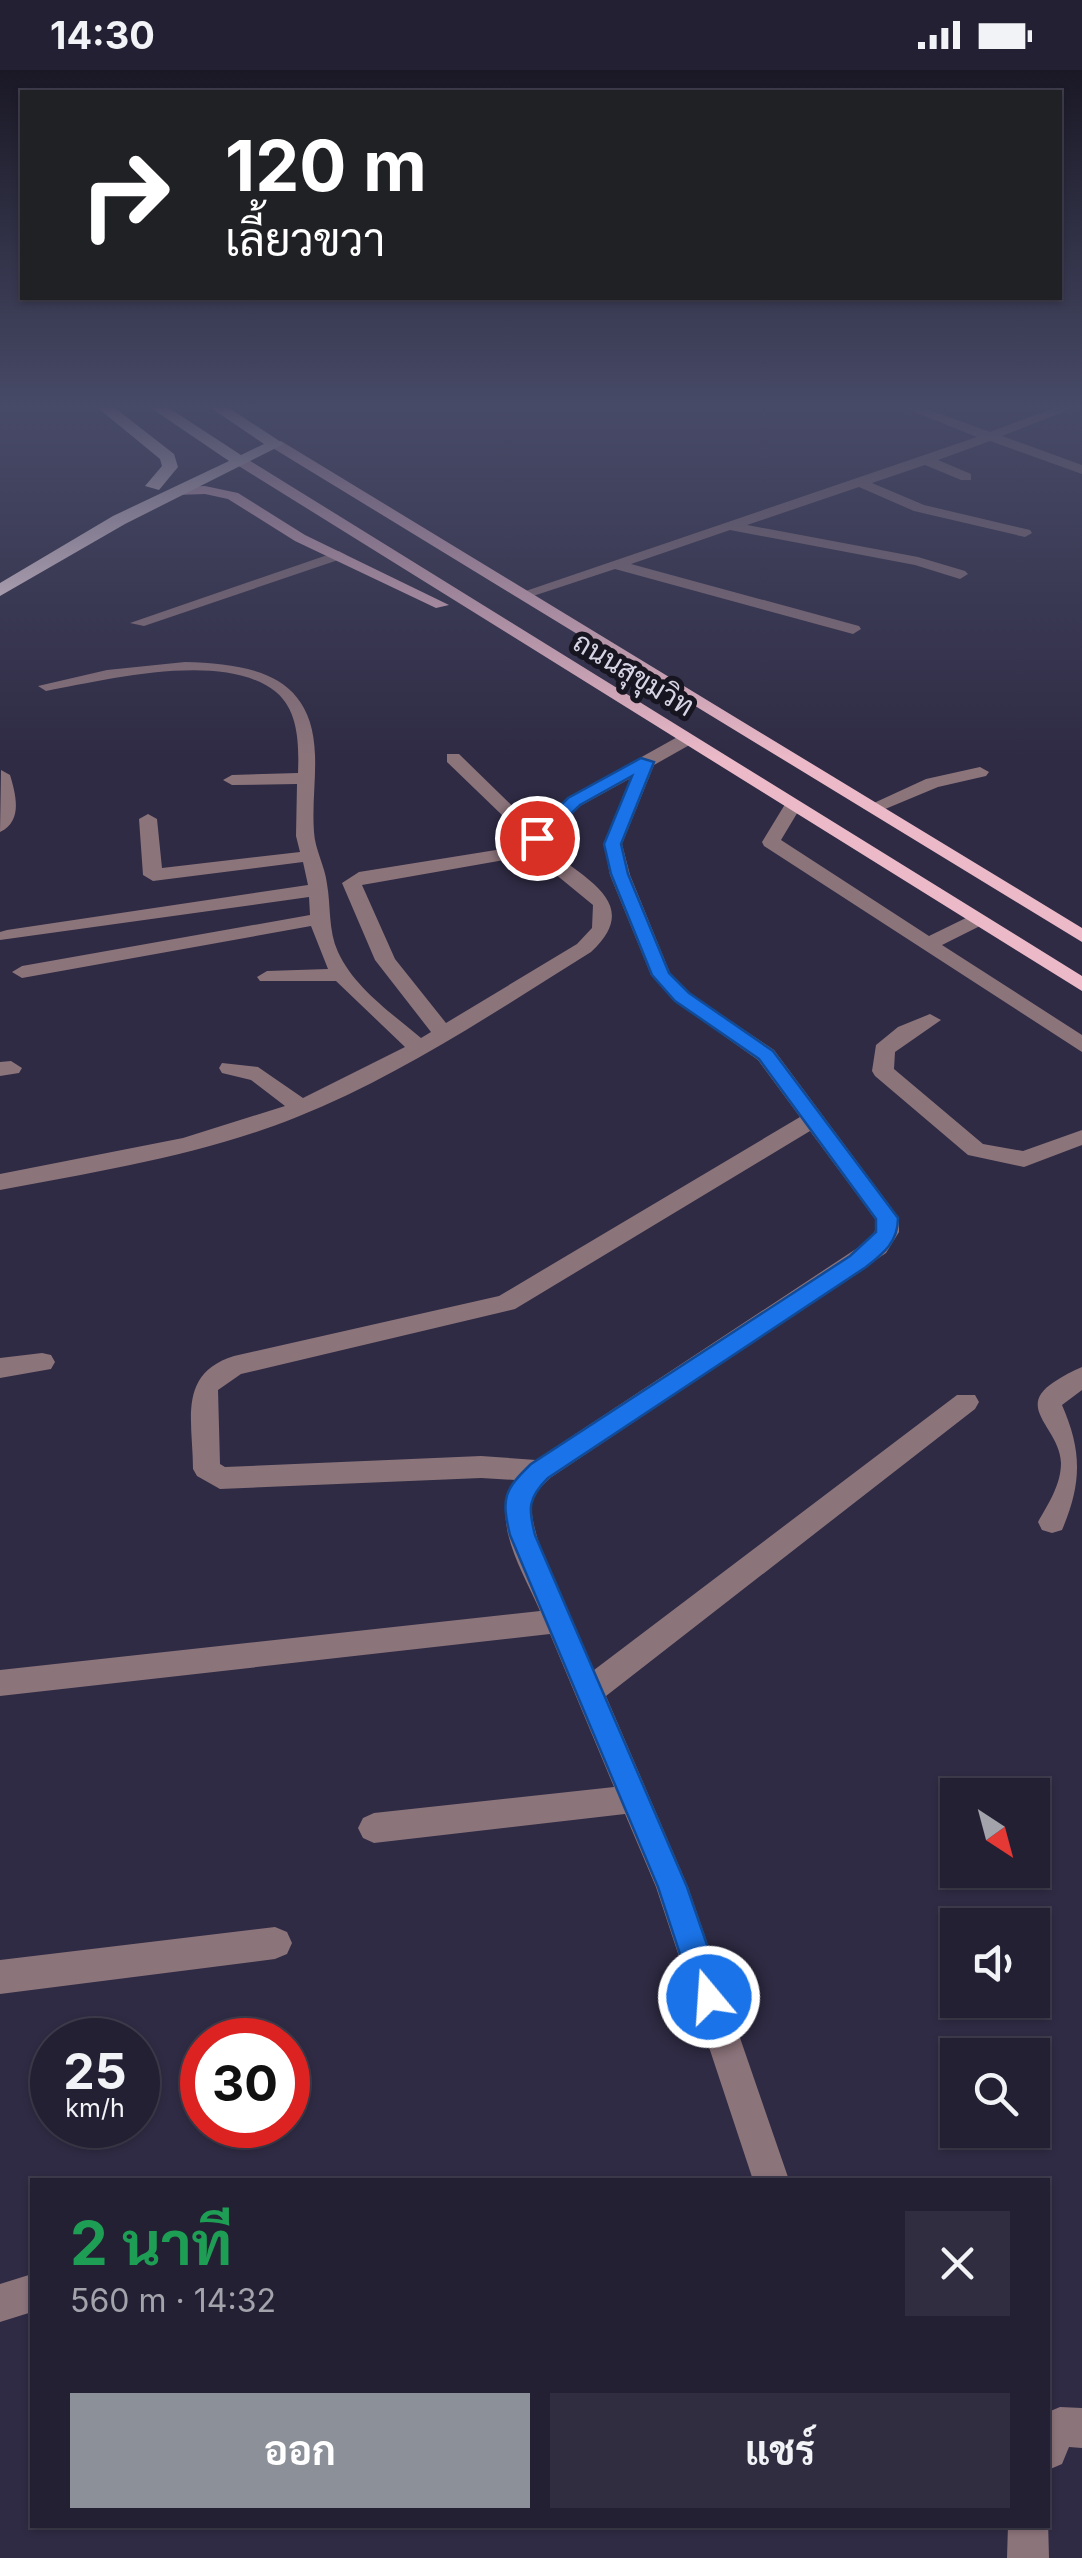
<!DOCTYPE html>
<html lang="th">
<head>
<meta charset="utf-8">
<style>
	body { margin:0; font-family:Inter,Sarabun,sans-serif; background:#2f2d3f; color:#f1f3f6; height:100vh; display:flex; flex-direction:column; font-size:38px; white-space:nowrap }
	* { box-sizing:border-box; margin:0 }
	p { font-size:32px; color:#a3a3ac }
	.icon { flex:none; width:55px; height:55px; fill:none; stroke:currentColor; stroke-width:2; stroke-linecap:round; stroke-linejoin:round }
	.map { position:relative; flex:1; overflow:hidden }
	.sheet { position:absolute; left:30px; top:2108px; width:1020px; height:350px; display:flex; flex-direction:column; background:#232033; border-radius:0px; box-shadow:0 2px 8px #0004,0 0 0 2px #403e4e }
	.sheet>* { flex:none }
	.top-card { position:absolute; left:20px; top:20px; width:1042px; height:210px; border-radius:0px; box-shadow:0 2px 8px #0004,0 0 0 2px #403e4e; background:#202124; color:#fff; overflow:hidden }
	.needle { width:65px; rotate:144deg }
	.buttons { position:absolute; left:940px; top:1708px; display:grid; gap:20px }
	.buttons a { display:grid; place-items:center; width:110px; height:110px; border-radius:0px; background:#232033; box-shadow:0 2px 8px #0004,0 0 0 2px #403e4e; font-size:50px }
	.speed { position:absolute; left:30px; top:1948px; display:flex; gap:20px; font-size:50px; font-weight:700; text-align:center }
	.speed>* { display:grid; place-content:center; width:130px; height:130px; border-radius:50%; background:#232033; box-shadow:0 2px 8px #0004,0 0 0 2px #403e4e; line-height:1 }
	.speed small { font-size:25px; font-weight:400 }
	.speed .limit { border:15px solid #d22; background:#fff; color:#111 }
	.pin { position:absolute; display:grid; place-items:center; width:85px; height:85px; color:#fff; margin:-42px; border:5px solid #fff; border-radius:50%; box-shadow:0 2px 10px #0007 }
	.me { position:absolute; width:110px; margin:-55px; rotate:342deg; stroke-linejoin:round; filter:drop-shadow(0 0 8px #0008) }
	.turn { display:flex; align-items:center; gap:35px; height:210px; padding:0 40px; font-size:45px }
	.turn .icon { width:130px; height:130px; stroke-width:2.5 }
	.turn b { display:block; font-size:70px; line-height:85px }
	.round { display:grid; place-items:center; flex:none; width:105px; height:105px; border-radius:0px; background:#2f2d3f }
	.headline { display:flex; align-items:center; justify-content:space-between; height:170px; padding:0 40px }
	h1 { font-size:60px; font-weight:700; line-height:75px; color:#1e9e55 }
	.cta { display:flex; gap:20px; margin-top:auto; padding:20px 40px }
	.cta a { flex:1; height:115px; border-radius:0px; background:#8c9099; color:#fff; font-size:40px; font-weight:700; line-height:115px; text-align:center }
	.cta a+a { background:#2f2d3f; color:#f1f3f6 }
	.status { display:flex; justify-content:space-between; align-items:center; height:70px; padding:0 50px; background:#232033; direction:ltr }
	.status svg { height:28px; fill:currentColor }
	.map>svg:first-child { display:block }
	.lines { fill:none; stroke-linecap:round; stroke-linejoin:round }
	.minor { fill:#8c747b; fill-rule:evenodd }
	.major { fill:#ebb9c8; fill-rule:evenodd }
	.highway { fill:#f9e0e7; fill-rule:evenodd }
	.route { fill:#1a73e8; stroke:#114b97; stroke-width:2.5 }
	.labels { text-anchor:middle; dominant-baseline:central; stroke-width:10; stroke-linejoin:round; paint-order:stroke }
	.far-street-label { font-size:28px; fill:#d7d5e5; stroke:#171520 }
</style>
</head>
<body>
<div class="status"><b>14:30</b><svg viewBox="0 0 49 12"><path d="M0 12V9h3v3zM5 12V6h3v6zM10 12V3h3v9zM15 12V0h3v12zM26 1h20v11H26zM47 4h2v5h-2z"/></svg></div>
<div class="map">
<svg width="1082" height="2488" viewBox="0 0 1082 2488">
	<rect width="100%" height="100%" fill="#2f2b44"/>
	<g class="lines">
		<!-- minor -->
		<path class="minor" d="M905 338H924L990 362 1054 338H1073L1002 366 1082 395V404L990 371 938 390 971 404V410H961L925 395 872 413 924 435 1030 460 1032 463 1025 467 914 441 859 417 747 455 918 487 965 501 968 504 960 509 915 495 730 460 631 494 859 556 861 559 853 564 615 499 527 528 514 525 977 367Z
			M339 481 346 485 344 488 144 556 130 553Z
			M185 592C252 594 313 604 315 685 316 710 312 736 314 762 315 780 325 796 327 814 331 836 328 860 338 882 354 917 390 942 421 968L431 962 375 890 342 813 359 802 527 775 528 770 447 692V684H459L536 759 568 728 681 665H693V673L654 695 622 774 630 805 670 903 689 923 774 980 899 1148V1162L886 1183 550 1408C542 1416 533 1423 532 1433 527 1466 579 1565 594 1600L957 1325H975L979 1332 975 1339 606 1626 688 1817 789 2110H753L656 1817 625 1744 374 1773 363 1768 358 1758 363 1748 374 1743 614 1717 550 1564 0 1626V1600L540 1541C523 1501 489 1451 515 1410L481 1408 220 1419 197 1406 193 1399C193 1351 177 1304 234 1286L499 1226 800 1047 758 990 675 931 651 905 610 805 604 774 631 708 580 736 546 769V777C584 809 644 833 591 882 496 941 402 1005 297 1047 202 1085 100 1101 0 1120V1104L183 1068 285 1036 251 1010 222 1003 219 998 222 993 258 997 303 1028 405 977 336 911H260L257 907 267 901 328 899 311 856 22 908 12 902 22 896 310 845 309 827 0 870V862L7 860 308 815 303 792 153 811 143 805 139 749 148 744 157 749 162 798 300 782 296 766 297 714 232 715 223 710 232 705 298 703C299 676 299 641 276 622 224 580 106 610 46 621L38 616 107 600ZM532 785 593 835 592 858 577 874 446 953 395 889 362 815ZM810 1061 875 1149V1161L868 1171 536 1390 481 1386 225 1397 220 1394 218 1320 241 1304 515 1239Z
			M980 697 989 702 986 706 938 717 878 742 872 743 863 738 926 709Z
			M1 700 10 705C16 725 23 751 0 762Z
			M793 730 802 735 781 770 929 866 970 846H984V854L942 875 1082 965V982L764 776 762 772 787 731Z
			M930 944 941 950 895 982 894 999 983 1074 1023 1081 1082 1060V1075L1024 1097 968 1085 875 1006 872 1001 876 975 898 957Z
			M11 991 22 998 19 1003 0 1006V992Z
			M42 1283 51 1285 55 1292 51 1299 0 1308V1288Z
			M1082 1297V1320L1062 1335C1082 1381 1082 1413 1062 1460L1052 1463 1042 1460 1038 1452C1048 1434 1061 1415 1061 1393 1060 1358 1014 1338 1054 1312 1063 1306 1072 1301 1082 1297Z
			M275 1857 287 1862 292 1873 287 1884 275 1889 0 1924V1890Z
			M32 2204V2242L0 2252V2214Z
			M1060 2337 1082 2338V2378L1069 2377 1062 2394 1048 2400V2342Z
			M1048 2450 1049 2488H1007L1008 2455H1048Z"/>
		<!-- major -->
		<path class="major" d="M271 371H281L1082 858V872L271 377Z
			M234 387H244L1082 906V921L234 393Z
			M205 416 238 423 305 465 449 535 436 538 295 471 228 429 205 424 175 425 168 421 175 417Z"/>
		<!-- highway -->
		<path class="highway" d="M98 338H115L174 384 178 397 159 420 145 416 162 396 160 389Z
			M151 338H169L241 385 264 374 211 338H229L284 374 125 454 0 526V513L113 446 229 391Z"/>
	</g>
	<!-- sky -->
	<linearGradient id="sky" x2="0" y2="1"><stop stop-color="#1a1825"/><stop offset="0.49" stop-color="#474a67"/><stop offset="1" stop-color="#474a67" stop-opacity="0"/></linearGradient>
	<rect width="1082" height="687" fill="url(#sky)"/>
	<!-- route -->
	<path class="route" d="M641 688 654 692 621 774 628 804 669 903 689 923 773 981 898 1148C898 1172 884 1183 866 1197L548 1408C528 1428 528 1438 535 1465L687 1817 725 1927 720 1938 709 1942 698 1938 694 1927 658 1817 510 1465C501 1428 504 1420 531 1394L850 1186 876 1162V1149L759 989 675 931 652 905 611 804 604 774 632 706 580 735 543 771 528 768 568 728Z"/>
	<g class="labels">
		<!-- far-street labels -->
		<g class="far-street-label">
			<text transform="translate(634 604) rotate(31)">ถนนสุขุมวิท</text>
		</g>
	</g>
</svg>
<div class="buttons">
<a><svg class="needle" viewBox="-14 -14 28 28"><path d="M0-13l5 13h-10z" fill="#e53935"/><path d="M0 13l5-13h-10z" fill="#a3a3ac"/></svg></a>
<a><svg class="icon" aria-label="sound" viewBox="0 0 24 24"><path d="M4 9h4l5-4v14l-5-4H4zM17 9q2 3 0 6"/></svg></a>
<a><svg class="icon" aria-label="search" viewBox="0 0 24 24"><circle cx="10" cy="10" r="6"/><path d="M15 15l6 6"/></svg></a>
</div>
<div class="speed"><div>25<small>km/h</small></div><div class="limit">30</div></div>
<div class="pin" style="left:537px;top:768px;background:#d93025"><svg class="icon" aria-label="arrive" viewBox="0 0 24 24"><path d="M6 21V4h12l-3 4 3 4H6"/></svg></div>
<svg class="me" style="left:709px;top:1927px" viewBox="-20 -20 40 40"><circle r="17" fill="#1a73e8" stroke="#fff" stroke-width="3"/><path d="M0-11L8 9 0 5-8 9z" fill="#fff"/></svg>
<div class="top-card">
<div class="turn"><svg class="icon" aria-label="right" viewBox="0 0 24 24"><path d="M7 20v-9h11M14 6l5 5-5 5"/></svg><div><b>120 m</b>เลี้ยวขวา</div></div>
</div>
<section class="sheet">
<div class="headline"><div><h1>2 นาที</h1><p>560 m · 14:32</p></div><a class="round"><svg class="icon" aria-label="close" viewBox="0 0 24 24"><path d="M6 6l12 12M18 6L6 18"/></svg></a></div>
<div class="cta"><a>ออก</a><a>แชร์</a></div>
</section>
</div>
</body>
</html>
